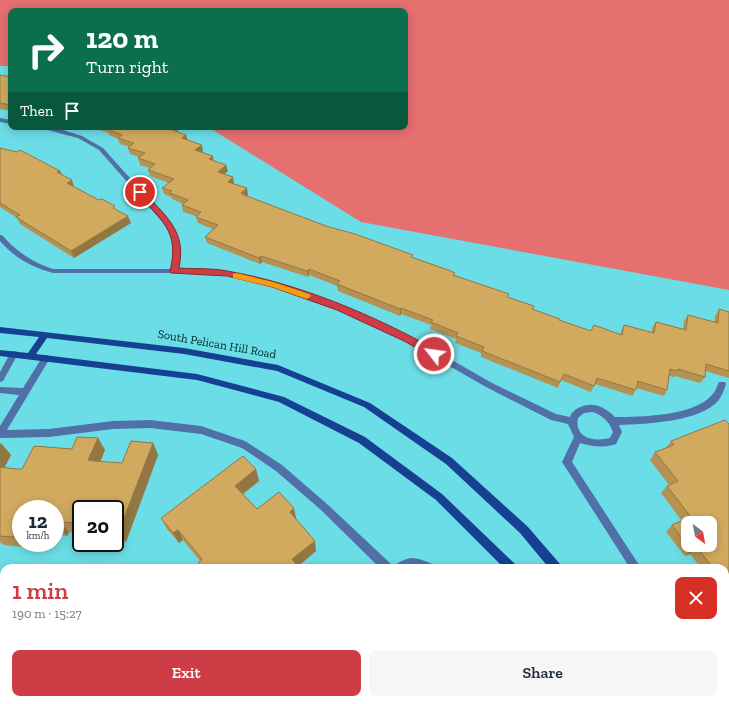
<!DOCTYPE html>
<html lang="en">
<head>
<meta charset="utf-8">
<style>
	body { margin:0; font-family:"Zilla Slab",serif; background:#f6f6f7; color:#1f2937; height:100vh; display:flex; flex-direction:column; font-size:15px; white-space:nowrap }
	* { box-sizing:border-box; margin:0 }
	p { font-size:13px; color:#747a83 }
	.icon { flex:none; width:22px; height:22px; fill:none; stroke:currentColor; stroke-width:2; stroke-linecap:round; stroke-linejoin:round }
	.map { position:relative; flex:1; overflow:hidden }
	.drawer { position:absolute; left:0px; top:564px; width:729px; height:140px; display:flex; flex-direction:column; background:#fff; border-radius:12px 12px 0 0; box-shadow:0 2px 10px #0003 }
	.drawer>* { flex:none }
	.guide { position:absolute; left:8px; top:8px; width:400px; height:122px; border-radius:8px; box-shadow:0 2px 10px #0003; background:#0b6e4f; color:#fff; overflow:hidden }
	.needle { width:26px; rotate:148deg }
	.controls { position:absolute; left:681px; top:516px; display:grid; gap:8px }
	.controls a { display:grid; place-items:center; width:36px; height:36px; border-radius:8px; background:#fff; box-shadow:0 2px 10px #0003; font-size:20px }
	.speed { position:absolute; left:12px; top:500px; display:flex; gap:8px; font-size:20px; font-weight:700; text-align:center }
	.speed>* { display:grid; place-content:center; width:52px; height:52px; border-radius:50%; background:#fff; box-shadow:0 2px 10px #0003; line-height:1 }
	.speed small { font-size:10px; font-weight:400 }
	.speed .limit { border:2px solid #111; border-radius:6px; background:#fff; color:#111 }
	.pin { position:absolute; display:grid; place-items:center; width:34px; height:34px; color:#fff; margin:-17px; border:2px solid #fff; border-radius:50%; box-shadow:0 1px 4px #0007 }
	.me { position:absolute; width:44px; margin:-22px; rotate:300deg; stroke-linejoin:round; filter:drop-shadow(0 0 3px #0008) }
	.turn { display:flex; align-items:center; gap:14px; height:84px; padding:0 12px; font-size:18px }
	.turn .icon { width:52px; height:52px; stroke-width:2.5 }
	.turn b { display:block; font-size:28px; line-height:34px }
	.then { display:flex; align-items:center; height:38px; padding:0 12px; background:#0003; gap:8px; font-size:15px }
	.round { display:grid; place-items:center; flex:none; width:42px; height:42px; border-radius:8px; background:#f6f6f7 }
	.summary { display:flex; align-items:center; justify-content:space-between; height:68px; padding:0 12px }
	h1 { font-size:24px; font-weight:600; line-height:30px; color:#cd3d46 }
	.cta { display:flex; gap:8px; margin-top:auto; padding:8px 12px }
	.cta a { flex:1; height:46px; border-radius:8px; background:#cd3d46; color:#fff; font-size:16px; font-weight:600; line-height:46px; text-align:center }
	.cta a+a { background:#f6f6f7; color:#1f2937 }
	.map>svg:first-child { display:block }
	.green { fill:#e66f6f }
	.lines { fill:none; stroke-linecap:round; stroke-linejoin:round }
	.lane { fill:#5170a8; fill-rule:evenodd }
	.secondary { fill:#164092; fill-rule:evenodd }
	.wall { fill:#b59252 }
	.shaded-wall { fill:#937742 }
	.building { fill:#d2aa5f; stroke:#937742; fill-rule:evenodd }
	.route { fill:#cd3d46; stroke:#85282e }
	.slow { fill:#f59e0b }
	.labels { text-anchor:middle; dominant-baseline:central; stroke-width:4; stroke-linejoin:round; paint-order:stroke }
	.street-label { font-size:12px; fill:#002427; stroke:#6bdde6 }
</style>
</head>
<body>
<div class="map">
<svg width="729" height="704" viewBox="0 0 729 704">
	<rect width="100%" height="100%" fill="#6bdde6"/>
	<!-- green -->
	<path class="green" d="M0 0H729V290L361 222 208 127H405V11H11V66H0Z
		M0 580H4V700H241L243 704H0Z"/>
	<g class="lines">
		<!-- lane -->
		<path class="lane" d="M0 118 11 120V124L0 122Z
			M36 127H48L63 130 82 136 103 148 171 224C181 242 183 249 178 269L227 271 276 282 343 306 410 336 492 383 556 414 570 417C572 409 585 404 593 405 601 405 610 412 615 417 641 417 694 416 712 395 716 391 717 386 719 382H725L726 384C724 390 722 396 718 401 699 422 646 424 619 425L622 432 616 444C603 448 593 447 580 443L572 462 641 568H630L564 465 562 462 574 437 568 424 551 420 486 387 404 340 337 310 271 286 227 275 174 273H53C31 267 15 258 0 241V235H2C17 252 32 262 53 269H171C176 250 174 242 165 225L99 150 78 138ZM593 412C603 416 609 421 613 432L610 438C594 442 574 438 578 418L584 413Z
			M14 351 17 352 18 354 3 381 0 382V372L11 352Z
			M46 355 49 356 50 358 7 430 49 429 113 421 150 420 201 426 245 441 282 465 327 504 391 564 392 568H380L321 510 276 471 242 448 201 434 150 428 113 429 49 437 0 438V426L19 395 0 393V387L23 388 43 356Z
			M410 558C418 558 425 561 433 564L434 568H394C396 562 404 560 410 558Z
			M712 700H724L726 704H714Z"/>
		<!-- secondary -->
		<path class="secondary" d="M0 327 184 348 278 365 370 403 452 458 528 527 560 564 561 568H549L520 533 446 464 364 407 277 371 184 354 47 338 36 354 197 374 284 397 365 437 442 494 515 564 516 568H504L436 500 359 443 279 402 197 380 0 356V350L28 353 39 337 0 333Z
			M599 700H612L614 704H601Z
			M643 700H656L658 704H645Z"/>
	</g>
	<!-- wall -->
	<path class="wall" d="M0 75 11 77V111L0 109Z
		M91 127H177L178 131 177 132 186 135 187 140 203 151 201 153 213 156V161L228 171 224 174 234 184 248 195 246 196 326 226 455 273 454 275 508 297 533 310 559 320 591 331 621 334V331L624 325 652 333V328L656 322 683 329 684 321 688 315 714 322 715 316 719 309 729 312V378L705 371V377L700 383 675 376 674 377 669 376 667 390 664 396 636 388 633 396 595 384 591 392 561 380 558 388 481 357V353L455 343 456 339 430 329 431 325 401 314 400 316 338 291 337 286 309 275 308 277 262 262 260 264 207 243 205 237 213 229 198 223 196 216 183 212 182 205 183 204 172 199 171 197 164 194 162 188 169 183 150 176 148 170 150 168 140 165 138 158 139 157 130 154 128 148 129 147 120 144 118 139 109 135 108 133Z
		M0 148 60 171 62 175 74 187 117 210 131 223 74 258 20 224 17 218 0 207Z
		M729 424V581L725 583V568H701L690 554 685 556 666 532 672 525 682 521 661 493 667 486 669 485 650 460 655 452 666 448 671 441Z
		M98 438 105 450 100 462 122 463 153 443 158 455 126 542 115 541V509H81V533L69 532 67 536 55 535V509H21V543L24 547 4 545 0 542V443L11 455 4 468 17 469H22Z
		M256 469 259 481 243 494 257 509 296 518V519L316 551 298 566 299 568H200L198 563 200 561 183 540 179 543 167 529 161 518Z
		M507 700H543V704H507Z"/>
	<!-- shaded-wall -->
	<path class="shaded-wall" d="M173 127H177L178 131 172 135 170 129Z
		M186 135 188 141 182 138Z
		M202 145 203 151 196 157 195 150Z
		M213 156 214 163 209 159Z
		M226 165 228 171 220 178 218 172Z
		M60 171 63 177 57 172Z
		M233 177 234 184 228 182Z
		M72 180 74 187 67 183Z
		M247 188 248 195 243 199 241 193Z
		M128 216 131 223 74 258 71 251Z
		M261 256 262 262 260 264 259 258Z
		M309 269V275L308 277 307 271Z
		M401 308V314L400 316V309Z
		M98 438 105 450 96 472 88 460Z
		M1 443 11 455 0 476V445Z
		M153 443 158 455 126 542 119 531Z
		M256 469 259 481 239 497 235 486Z
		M294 508 296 518 292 522 290 512Z
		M20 522 21 524V543H25L24 547 13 537Z
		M60 522 69 532 67 536 58 525Z
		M178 530 183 540 179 543 173 533Z
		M315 541 316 551 296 568 292 559Z
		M697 547 690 554 685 556 691 550Z
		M729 578V581L725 583V580Z"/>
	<!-- building -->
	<path class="building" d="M0 75 11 77V105L0 103Z
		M106 127H173L170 129 186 135 182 138 202 145 195 150 213 156 209 159 226 165 218 172 233 177 228 182 247 188 241 193 244 195 326 226 355 234 413 255 411 257 448 270 455 273 453 275 509 294 507 297 534 306 532 309 560 319 559 320 591 331 594 325 622 335 624 325 654 333 656 322 686 330 688 315 718 323 719 309 729 312V371L706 364 705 377 678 369 677 371 670 369 667 390 638 381 636 390 597 378 594 386 564 374 560 382 482 351 484 347 456 336 458 333 431 322 433 320 401 308 400 309 337 284 340 281 309 269 307 271 261 256 259 258 205 237 218 225 196 217 201 212 182 205 188 200 170 193 172 191 162 188 174 179 148 170 155 164 138 158 145 153 128 148 134 143 118 138 122 135 107 129 109 128Z
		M0 148 17 152 20 150 60 171 57 172 72 180 67 183 99 200 102 199 115 206 113 208 128 216 71 251 16 217 20 215 0 203Z
		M725 420 729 424V578L725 580V568H713L697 547 691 550 672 525 691 517 667 486 678 481 655 452 674 445 671 441ZM688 523H710V545H688Z
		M77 437 98 438 88 460 94 461 122 463 131 441 153 443 119 531H115V509H81V523L60 522 58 525H55V509H21V522H20L13 537 0 536V467L17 469H22L34 446 72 449Z
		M243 456 256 469 235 486 257 509 279 492 294 508 290 512 315 541 292 559 299 568H202L198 563 202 559 178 530 173 533 161 518Z
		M297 700H413L411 704H295Z
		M435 700H471L473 701 472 704H434Z
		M511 700H543V704H511Z"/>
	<!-- route -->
	<path class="route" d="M137 190H142C165 216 187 230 179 268 195 269 212 268 227 271 298 283 376 316 438 351V356H431L404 341 337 310 272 287 227 276 171 273 170 271C180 231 161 220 137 193Z"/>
	<!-- slow -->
	<path class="slow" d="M236 273 273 282 309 294 311 296 307 299 272 287 233 278V274Z"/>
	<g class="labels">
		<!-- street labels -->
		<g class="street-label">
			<text transform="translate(217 344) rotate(10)">South Pelican Hill Road</text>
		</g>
	</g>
</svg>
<div class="controls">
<a><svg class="needle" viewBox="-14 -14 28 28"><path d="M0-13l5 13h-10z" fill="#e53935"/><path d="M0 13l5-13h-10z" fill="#747a83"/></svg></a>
</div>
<div class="speed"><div>12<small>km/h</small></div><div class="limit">20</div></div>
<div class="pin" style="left:140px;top:192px;background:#d93025"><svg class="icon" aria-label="arrive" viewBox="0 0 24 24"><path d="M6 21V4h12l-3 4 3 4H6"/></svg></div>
<svg class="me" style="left:434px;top:354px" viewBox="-20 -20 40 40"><circle r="17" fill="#cd3d46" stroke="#fff" stroke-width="3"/><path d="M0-11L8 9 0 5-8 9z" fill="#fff"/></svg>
<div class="guide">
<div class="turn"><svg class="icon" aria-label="right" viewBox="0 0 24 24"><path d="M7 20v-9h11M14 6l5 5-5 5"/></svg><div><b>120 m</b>Turn right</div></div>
<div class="then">Then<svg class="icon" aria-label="arrive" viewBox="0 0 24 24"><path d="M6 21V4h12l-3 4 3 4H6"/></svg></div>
</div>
<section class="drawer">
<div class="summary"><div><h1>1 min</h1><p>190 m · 15:27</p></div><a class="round" style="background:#d93025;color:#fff"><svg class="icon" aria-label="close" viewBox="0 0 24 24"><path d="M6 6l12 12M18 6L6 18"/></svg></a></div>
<div class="cta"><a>Exit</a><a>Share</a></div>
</section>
</div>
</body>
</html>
